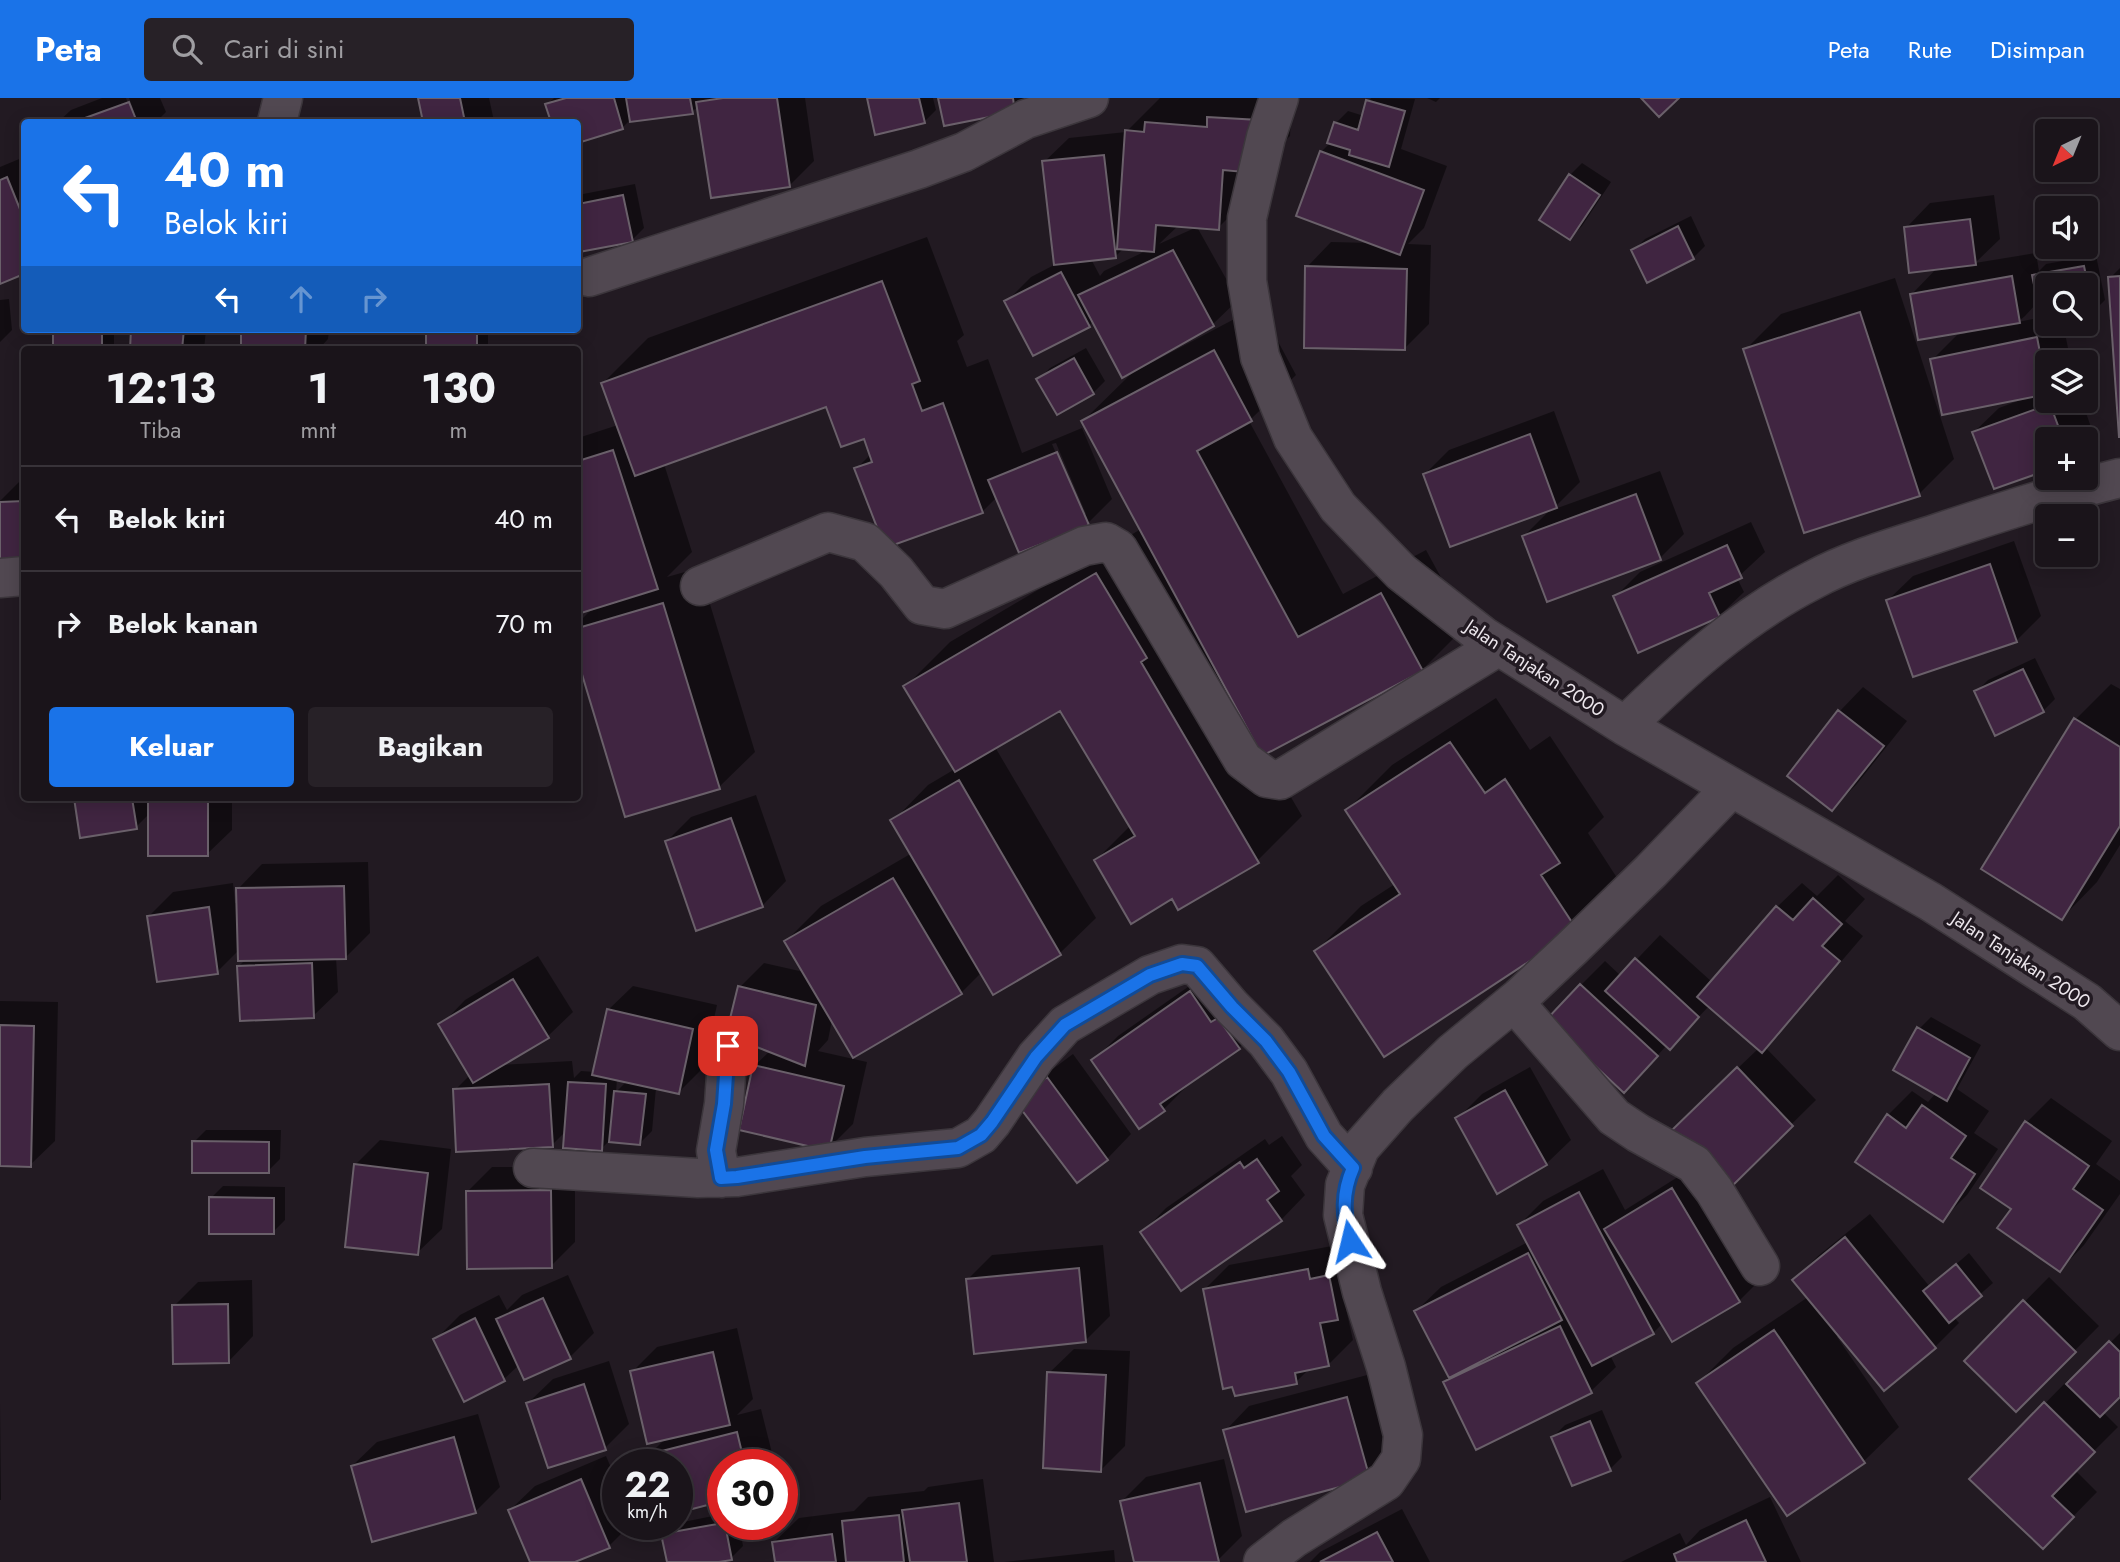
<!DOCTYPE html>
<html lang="id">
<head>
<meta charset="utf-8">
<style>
	body { margin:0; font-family:Jost,sans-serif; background:#272127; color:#f1f3f6; height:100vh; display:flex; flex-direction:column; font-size:26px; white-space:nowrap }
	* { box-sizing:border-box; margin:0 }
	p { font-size:23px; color:#9f9ea2 }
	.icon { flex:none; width:38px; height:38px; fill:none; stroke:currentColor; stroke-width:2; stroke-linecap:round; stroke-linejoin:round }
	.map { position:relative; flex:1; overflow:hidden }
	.drawer { position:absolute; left:21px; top:248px; width:560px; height:455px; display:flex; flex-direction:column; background:#1a141a; border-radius:7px; box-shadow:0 4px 18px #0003,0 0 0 2px #383339 }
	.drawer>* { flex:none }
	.top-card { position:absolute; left:21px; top:21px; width:560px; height:214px; border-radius:7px; box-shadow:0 4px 18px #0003,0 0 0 2px #383339; background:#1a73e8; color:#fff; overflow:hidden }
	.needle { width:46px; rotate:223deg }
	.controls { position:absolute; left:2035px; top:21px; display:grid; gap:14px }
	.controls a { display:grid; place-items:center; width:63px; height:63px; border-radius:7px; background:#1a141a; box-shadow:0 4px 18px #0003,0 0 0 2px #383339; font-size:35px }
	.speed { position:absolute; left:602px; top:1351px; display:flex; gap:14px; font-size:35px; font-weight:700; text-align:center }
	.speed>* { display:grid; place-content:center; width:91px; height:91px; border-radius:50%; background:#1a141a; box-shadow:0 4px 18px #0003,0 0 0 2px #383339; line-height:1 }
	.speed small { font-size:18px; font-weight:400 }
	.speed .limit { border:10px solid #d22; background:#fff; color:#111 }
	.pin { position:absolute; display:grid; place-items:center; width:60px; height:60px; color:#fff; margin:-30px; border-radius:14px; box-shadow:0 4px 10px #0006 }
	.me { position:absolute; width:77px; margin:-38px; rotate:350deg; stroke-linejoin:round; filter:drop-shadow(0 0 5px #0008) }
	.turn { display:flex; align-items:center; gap:24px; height:147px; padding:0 28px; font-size:32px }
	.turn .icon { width:91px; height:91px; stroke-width:2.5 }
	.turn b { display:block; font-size:49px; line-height:60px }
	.lanes { display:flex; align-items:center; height:66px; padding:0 28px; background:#0003; justify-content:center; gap:35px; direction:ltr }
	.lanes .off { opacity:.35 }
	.eta { display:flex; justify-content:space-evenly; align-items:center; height:119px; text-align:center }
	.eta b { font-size:42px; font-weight:700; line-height:49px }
	.action { display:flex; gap:14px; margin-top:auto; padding:14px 28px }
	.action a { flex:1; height:80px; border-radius:7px; background:#1a73e8; color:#fff; font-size:28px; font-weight:700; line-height:80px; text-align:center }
	.action a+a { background:#272127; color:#f1f3f6 }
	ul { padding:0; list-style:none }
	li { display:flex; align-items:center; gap:21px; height:105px; padding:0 28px; border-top:2px solid #383339 }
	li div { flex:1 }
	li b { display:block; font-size:26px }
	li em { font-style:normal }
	header { display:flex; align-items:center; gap:42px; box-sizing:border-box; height:98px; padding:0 35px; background:#1a73e8; color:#fff }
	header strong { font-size:33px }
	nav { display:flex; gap:38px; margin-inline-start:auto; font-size:24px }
	.search { width:490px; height:63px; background:#272127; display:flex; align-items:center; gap:18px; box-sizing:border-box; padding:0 24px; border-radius:7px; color:#9f9ea2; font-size:26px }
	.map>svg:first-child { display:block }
	.shadow { fill:#0007; fill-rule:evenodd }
	.building { fill:#402541; stroke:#6a606a; stroke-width:2 }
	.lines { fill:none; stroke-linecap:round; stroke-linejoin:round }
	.minor-casing { stroke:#3c363c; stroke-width:41 }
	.minor { stroke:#514851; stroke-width:38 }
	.route-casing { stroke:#114b97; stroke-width:18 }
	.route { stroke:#1a73e8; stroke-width:12 }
	.labels { text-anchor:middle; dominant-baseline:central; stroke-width:7; stroke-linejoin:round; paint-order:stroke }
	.street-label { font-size:19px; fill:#ece6ec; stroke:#221a22 }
</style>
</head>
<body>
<header>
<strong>Peta</strong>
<div class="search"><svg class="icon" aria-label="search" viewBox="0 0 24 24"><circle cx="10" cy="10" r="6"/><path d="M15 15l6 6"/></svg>Cari di sini</div>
<nav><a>Peta</a><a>Rute</a><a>Disimpan</a></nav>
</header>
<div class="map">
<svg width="2120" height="1464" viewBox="0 0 2120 1464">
	<rect width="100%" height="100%" fill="#221a22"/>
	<!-- shadow -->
	<path class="shadow" d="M102 0H126L135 24H58L71 12Z
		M129 0H160L166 14 156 24H138Z
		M420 0H489L494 23 425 24Z
		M554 0H805L814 63 790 87 699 7 692 14 630 22 623 29 578 43V24H552L547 7Z
		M868 0H933L936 12 924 24Z
		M940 0H1027L1014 13Z
		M1160 0H1292L1290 38 1255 72 1254 94 1218 130 1179 127 1159 146 1197 129 1238 202 1213 226 1123 278 1093 223 1089 228 1007 203 1031 179 1056 166 1044 64 1069 40 1126 34ZM1124 150 1150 151 1104 173 1100 178 1091 161 1115 159Z
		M1371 0 1415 1 1401 51 1447 68 1424 130 1408 146 1431 147 1429 226 1405 250 1307 169 1331 144 1372 145 1321 54 1331 44 1336 25 1348 13 1364 18Z
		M1427 0H1440L1436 4Z
		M24 59V174L0 184V69Z
		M1582 65 1611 84 1582 128 1570 140V77Z
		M635 86 644 130 632 142 583 152 578 157V95L579 100 583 96Z
		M1994 97 2000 141 1975 165 2036 155 2039 173 2046 166 2096 157 2105 202 2093 214 2086 216V187H2048V226H2063L2071 264H2048V303H2082L2094 338 2086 346V341H2048L1974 334 1999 310 2023 301 1932 262 1957 237 1967 235 1966 232 1912 196 1938 169 1906 130 1930 105ZM2039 203 2042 219 2018 224 2025 218Z
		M1691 118 1705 148 1693 160 1648 183 1633 153 1645 141Z
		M927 139 964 237 957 243 967 269 988 261 1022 355 1082 330 1112 401 1088 425 997 399 982 414 857 370 871 356 865 339 827 306 664 366 692 454 667 479 699 470 755 654 719 689 626 717 578 557V525L594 509 578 514V340L618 327 603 285 648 240ZM1056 345 1086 416H1082L1052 346Z
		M2120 170V322L2110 180Z
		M1895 180 1954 361 1919 396 1746 251 1781 216Z
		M9 201 12 232 0 244V202Z
		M1259 208 1296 277 1249 323 1343 496 1426 452 1467 527 1422 572 1265 655 1302 718 1257 763 1172 799 1096 762 1130 728 1060 610 995 649 1096 820 1060 855 994 894 982 874 961 895 832 922 828 942 818 953 867 964 853 1026 828 1051 754 968 770 953 740 889 764 865 804 874 786 843 821 808 912 755 893 723 928 687 955 671 906 588 950 544 1141 431 1083 323 1132 275Z
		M55 231H114V252H55Z
		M133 231H206L204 252H131Z
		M243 231H329L328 241 318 252H243Z
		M428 231H488V250L486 252H427Z
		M1086 250 1105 283 1093 295 1038 282 1050 270Z
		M1554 313 1580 384 1552 412 1660 373 1684 436 1660 460 1524 438 1552 410 1425 376 1449 352Z
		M23 380H24V465L0 434V403Z
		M1751 424 1765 454 1737 480 1744 494 1719 518 1615 499 1640 474Z
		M2014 443 2041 518 2016 543 1888 502 1913 478Z
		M2035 560 2055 601 2043 613 1976 594 1988 582Z
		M2111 586 2120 591V747L2097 784 2062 820 2076 621Z
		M1863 589 1907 623 1856 687 1832 711 1839 614Z
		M1496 600 1530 652 1550 638 1604 719 1588 735 1621 786 1576 831 1316 853 1361 808 1395 786 1347 712 1392 667Z
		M756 697 786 783 762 808 667 743 691 719Z
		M75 700H232V732L207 756 149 716 136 729Z
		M368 764 370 835 346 859H336L338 894 313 918 239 868 246 861 239 852 217 874 149 818 173 794 233 785 235 805H238V791L262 766Z
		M1838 777 1865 801 1845 823 1863 838 1786 928 1765 949 1816 1002 1727 1090 1696 1010 1759 950 1710 907 1670 949 1667 947 1648 968 1581 887 1605 863 1621 878 1660 837 1712 884 1777 809 1802 785 1817 798Z
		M538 858 573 914 548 938 501 967 572 963 574 980 581 973 595 974 608 912 633 888 717 907 703 970 679 994 656 990 652 1033 640 1045 610 1042 601 1051 566 1033 552 1047 455 992 470 977 441 927 465 902ZM617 981 627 983 616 994Z
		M1215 870 1263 925 1239 950 1187 985 1188 987 1164 1011 1094 962 1118 938Z
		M0 903 58 904 55 1043 30 1067 0 1066Z
		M1931 919 1981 947 1957 991 1989 1013 1974 1035 1998 1051 1967 1097 1943 1121 1888 1017 1912 993 1928 1004 1936 995 1919 931Z
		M1073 956 1131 1036 1107 1061 1042 979Z
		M1530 969 1571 1042 1546 1066 1457 1021 1482 996Z
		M2051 1000 2112 1043 2096 1066 2120 1083V1096L2084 1147 2060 1172 2013 1111 1982 1089 2027 1024Z
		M206 1032H281L280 1061 268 1073 194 1044Z
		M1282 1038 1302 1067 1291 1078 1305 1097 1281 1122 1142 1135 1166 1110 1265 1041 1269 1047Z
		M380 1042 451 1051 442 1131 417 1155 356 1066Z
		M1697 1067 1763 1179 1739 1203 1663 1225 1653 1235 1610 1257 1616 1269 1591 1293 1477 1349 1445 1285 1450 1279 1416 1213 1441 1189 1528 1144 1519 1127 1543 1103 1603 1071 1625 1112Z
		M492 1069H575V1144L551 1168 468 1093Z
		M223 1088 285 1089V1122L273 1134 211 1100Z
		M1870 1116 1930 1189 1969 1155 1993 1185 1954 1219 1959 1225 1935 1249 1840 1237 1837 1239 1899 1329 1863 1364 1698 1285 1733 1250 1808 1199 1794 1182 1818 1158Z
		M1103 1147 1110 1218 1086 1242 968 1181 992 1157Z
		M1332 1148 1361 1196 1346 1211 1353 1242 1328 1267 1310 1270 1296 1284 1234 1287 1205 1191 1229 1167Z
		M568 1177 594 1235 570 1259 519 1267 504 1281 465 1301 436 1241 460 1217 499 1197 507 1212 522 1197Z
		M2049 1179 2099 1228 2016 1312 1966 1263Z
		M252 1182 253 1238 229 1263 174 1208 198 1184Z
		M737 1230 753 1301 737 1317 761 1311 775 1367H677L648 1358 666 1340 632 1274 657 1249Z
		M2120 1235V1297L2103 1314 2118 1329 2075 1372 2097 1394 2043 1449 1971 1381 2069 1281 2072 1283Z
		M1074 1251 1130 1253 1125 1348 1100 1373 1049 1275Z
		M609 1263 629 1326 605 1350 528 1305 553 1281Z
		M1371 1276 1393 1355 1369 1379 1225 1333 1249 1308Z
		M0 1305 1 1402H0Z
		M1602 1312 1622 1359 1610 1371 1553 1339 1565 1327Z
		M478 1316 500 1389 475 1414 352 1368 377 1344Z
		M606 1358 618 1386V1426H631L609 1448 570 1464H532L510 1412 535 1388Z
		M1224 1361 1242 1438 1218 1462 1136 1464 1122 1403 1146 1379Z
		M983 1381 994 1464H777L774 1444 799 1420 854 1413 868 1399 924 1393 928 1389Z
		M1770 1399 1801 1464H1621L1680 1435 1686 1447 1700 1432Z
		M1402 1411 1430 1464H1310L1320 1454Z
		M723 1416V1426H739L743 1448 731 1460 709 1464H668L663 1437 673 1426Z
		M1114 1452 1115 1464H1004Z"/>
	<!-- building -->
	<path class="building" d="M418 0H460L465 24H423Z
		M566 0H614L623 31 578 45V24H551L545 6Z
		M626 0H690L693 16 630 24Z
		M723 0H777L790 89 711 100 696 4Z
		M867 0H919L925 25 875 37Z
		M938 0H1013L1015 14 944 28Z
		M1641 0H1679L1659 19Z
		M1366 2 1405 13 1389 69 1349 57 1350 52 1327 45 1334 24 1358 32Z
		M129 4 137 24H74Z
		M1207 19 1259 22 1255 75 1223 72 1219 132 1156 127 1154 154 1117 151 1125 32 1144 34 1145 24 1207 29Z
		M1320 53 1424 92 1400 157 1296 118Z
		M1104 57 1116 160 1054 167 1042 63Z
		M1569 76 1600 97 1570 142 1539 122Z
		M7 79 24 121V176L0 186V82Z
		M623 97 633 144 579 154 578 106Z
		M1970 121 1976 167 1909 175 1904 129Z
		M1678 128 1694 161 1647 185 1631 152Z
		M1173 152 1214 228 1122 280 1078 197Z
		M1305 168 1407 171 1405 252 1304 250Z
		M2084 168 2094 216 2086 218V187H2048V225L2042 226 2032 177Z
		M1061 174 1090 229 1033 258 1004 203Z
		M2012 178 2020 225 1918 242 1910 196Z
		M2120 178V339H2119L2108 179Z
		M882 183 920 283 912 286 922 313 943 305 983 415 885 450 854 370 872 364 864 341 841 349 826 309 635 378 601 285Z
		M1860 214 1920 398 1804 435 1743 251Z
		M53 231H102V252H53Z
		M131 231H184L182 252H130Z
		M241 231H306L305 252H241Z
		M426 231H477V252H426Z
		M2037 239 2048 296 1942 317 1930 261Z
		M1214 252 1252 323 1197 353 1298 539 1381 495 1423 573 1262 658 1081 323Z
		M1074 260 1094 296 1057 317 1036 281Z
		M2050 306 2063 341H2048V372L1994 391 1972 334Z
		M1530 336 1557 410 1450 449 1423 376Z
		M613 352 658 491 578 516V363Z
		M1057 354 1089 427 1019 455 988 382Z
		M1636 396 1661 462 1547 504 1522 438Z
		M24 403V467L0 468V404Z
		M1727 447 1742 480 1709 495 1720 519 1638 555 1613 498Z
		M1990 466 2017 544 1913 579 1886 502Z
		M1096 475 1147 560 1141 564 1259 765 1178 812 1172 801 1131 826 1094 762 1135 738 1060 613 955 674 903 588Z
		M663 505 720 691 625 719 578 563V530Z
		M2023 571 2044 614 1995 638 1974 593Z
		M1838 612 1884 648 1832 713 1787 678Z
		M2074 620 2120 649V728L2062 822 1981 771Z
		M1450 644 1485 695 1505 681 1560 765 1541 777 1577 832 1384 959 1314 853 1400 796 1345 712Z
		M959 682 1061 857 993 897 890 722Z
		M74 700H132L137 731 80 740Z
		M148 700H208V758H148Z
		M731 720 763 809 696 833 665 743Z
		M893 780 962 896 853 960 784 843Z
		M344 788 346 861 238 863 236 790Z
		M1813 800 1842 826 1822 848 1840 863 1762 955 1697 899 1776 808 1793 822Z
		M209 809 218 876 157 884 147 818Z
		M1635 860 1699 919 1670 952 1605 893Z
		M312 865 314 920 240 923 237 868Z
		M513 881 549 940 473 985 438 926Z
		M1580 886 1658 958 1624 995 1546 922Z
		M738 888 816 907 805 968 726 937Z
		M1190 893 1211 924 1218 920 1240 951 1160 1006 1165 1013 1139 1031 1091 962Z
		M607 911 693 931 679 996 592 977Z
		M0 927 34 928 31 1069 0 1068Z
		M1917 929 1970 960 1947 1003 1893 972Z
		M753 967 844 988 829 1053 739 1032Z
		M1737 969 1793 1028 1727 1093 1670 1034Z
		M1047 979 1108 1062 1077 1085 1015 1003Z
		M568 984 606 986 602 1053 563 1050Z
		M549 986 553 1049 456 1054 453 991Z
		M1505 992 1547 1067 1497 1096 1455 1020Z
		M614 993 646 996 640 1047 609 1044Z
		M1922 1007 1966 1038 1951 1060 1975 1076 1943 1124 1855 1064 1887 1016 1906 1030Z
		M2025 1023 2089 1068 2073 1091 2103 1112 2060 1174 1997 1130 2011 1111 1980 1090Z
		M192 1043 269 1044V1075H192Z
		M1257 1061 1279 1093 1267 1102 1282 1123 1181 1193 1140 1134 1240 1064 1244 1070Z
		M354 1066 428 1075 418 1157 345 1149Z
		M1672 1090 1740 1204 1672 1244 1604 1131Z
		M551 1092 552 1170 467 1171 466 1093Z
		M1579 1094 1654 1236 1592 1268 1517 1127Z
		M209 1099 274 1100V1136H209Z
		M1845 1139 1936 1250 1884 1293 1792 1182Z
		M1528 1155 1562 1222 1449 1280 1414 1213Z
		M1956 1166 1982 1198 1949 1225 1923 1193Z
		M1079 1170 1086 1244 974 1256 966 1181Z
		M1308 1171 1310 1181 1329 1177 1338 1222 1320 1225 1329 1268 1295 1275 1297 1286 1235 1298 1232 1289 1223 1291 1203 1191Z
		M543 1200 571 1261 524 1282 496 1221Z
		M2023 1202 2076 1254 2016 1314 1964 1263Z
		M228 1206 229 1265 173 1266 172 1207Z
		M475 1220 505 1283 464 1304 433 1241Z
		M1560 1228 1592 1295 1476 1352 1443 1284Z
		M1774 1232 1865 1365 1787 1418 1696 1285Z
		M2109 1243 2120 1254V1299L2100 1319 2066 1286Z
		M713 1254 730 1327 647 1346 630 1273Z
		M1047 1274 1106 1277 1101 1374 1043 1370Z
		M584 1286 606 1352 548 1370 526 1305Z
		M1347 1299 1370 1381 1246 1414 1223 1332Z
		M2044 1304 2095 1354 2052 1398 2074 1419 2043 1451 1969 1381Z
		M1590 1323 1611 1373 1572 1388 1551 1339Z
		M737 1334 745 1367H723V1403L677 1415V1367H649L646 1357Z
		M454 1339 476 1415 372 1444 351 1368Z
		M581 1381 610 1450 575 1464H530L508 1412Z
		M1200 1385 1219 1464H1134L1120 1403Z
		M959 1405 967 1464H910L902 1412Z
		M899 1417 904 1464H846L842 1423Z
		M1746 1422 1766 1464H1677L1674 1456Z
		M723 1425 725 1426 732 1462 719 1464H667L661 1436Z
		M1377 1434 1393 1464H1320Z
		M832 1436 836 1464H775L772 1444Z"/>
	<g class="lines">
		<defs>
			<path id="minor" d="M1279 0 1266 39 1247 120V183L1260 259 1293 340 1338 409 1401 474 1483 538 1625 628 1931 804 2087 904 2120 933
				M277 24 283 0
				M589 179 919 71 964 54 1026 21 1089 0
				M0 480 24 478
				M700 488 828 434 865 444 896 474 922 507 945 511 1084 448 1106 444 1118 451 1243 662 1267 680 1280 682 1499 548
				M1625 628C1681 573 1742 518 1813 482 1850 462 1892 450 1932 437 1994 416 2056 396 2120 380
				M1514 904 1614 1019 1638 1035 1694 1066 1714 1092 1760 1168
				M533 1070 698 1080 737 1079 865 1059 958 1050 981 1037 992 1024 1036 959 1065 927 1150 877 1182 866 1197 868 1232 909 1266 943 1289 974 1324 1038 1353 1070
				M721 1080 716 1053 724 1006 728 948
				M1263 1464 1294 1440 1386 1383 1401 1361 1403 1337 1386 1269 1362 1194 1343 1117 1345 1087 1360 1050 1398 1007 1453 954 1520 899 1572 850 1651 773 1731 690"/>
		</defs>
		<!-- minor casing -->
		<use href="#minor" class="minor-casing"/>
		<!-- minor -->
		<use href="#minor" class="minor"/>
	</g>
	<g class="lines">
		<defs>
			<path id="route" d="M728 948 724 1006 716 1052 721 1080 737 1079 865 1059 958 1050 981 1037 992 1024 1036 959 1065 927 1150 877 1182 866 1197 868 1232 909 1266 943 1289 974 1324 1038 1353 1070C1342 1095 1343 1117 1350 1143"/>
		</defs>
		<!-- route casing -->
		<use href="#route" class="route-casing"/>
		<!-- route -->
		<use href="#route" class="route"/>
	</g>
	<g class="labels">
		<!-- street labels -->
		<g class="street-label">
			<text transform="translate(1535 570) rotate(33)">Jalan Tanjakan 2000</text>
			<text transform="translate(2021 862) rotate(33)">Jalan Tanjakan 2000</text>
		</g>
	</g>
</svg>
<div class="controls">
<a><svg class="needle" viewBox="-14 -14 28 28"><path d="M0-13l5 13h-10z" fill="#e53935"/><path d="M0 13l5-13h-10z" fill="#9f9ea2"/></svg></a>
<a><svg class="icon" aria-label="sound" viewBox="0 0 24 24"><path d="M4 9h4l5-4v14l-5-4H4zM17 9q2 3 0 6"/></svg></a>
<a><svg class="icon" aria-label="search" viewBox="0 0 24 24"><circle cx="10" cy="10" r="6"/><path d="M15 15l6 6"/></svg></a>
<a><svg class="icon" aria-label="layers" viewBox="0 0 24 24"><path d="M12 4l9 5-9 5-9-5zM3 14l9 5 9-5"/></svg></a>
<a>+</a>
<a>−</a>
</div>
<div class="speed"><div>22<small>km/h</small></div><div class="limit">30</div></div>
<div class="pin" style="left:728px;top:948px;background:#d93025"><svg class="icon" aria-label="arrive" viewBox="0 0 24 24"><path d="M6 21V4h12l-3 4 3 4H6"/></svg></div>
<svg class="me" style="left:1350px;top:1143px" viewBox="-20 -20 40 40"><path d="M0-17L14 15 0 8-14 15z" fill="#1a73e8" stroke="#fff" stroke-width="4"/></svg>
<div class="top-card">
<div class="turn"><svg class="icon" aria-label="left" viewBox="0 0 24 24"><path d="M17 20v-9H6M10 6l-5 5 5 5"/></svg><div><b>40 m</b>Belok kiri</div></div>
<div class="lanes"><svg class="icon" aria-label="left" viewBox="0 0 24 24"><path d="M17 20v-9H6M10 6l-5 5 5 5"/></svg><svg class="icon off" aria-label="ahead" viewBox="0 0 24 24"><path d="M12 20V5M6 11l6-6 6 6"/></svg><svg class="icon off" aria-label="right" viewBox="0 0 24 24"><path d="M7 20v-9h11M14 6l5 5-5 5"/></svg></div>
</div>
<section class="drawer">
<div class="eta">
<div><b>12:13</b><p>Tiba</p></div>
<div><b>1</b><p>mnt</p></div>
<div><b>130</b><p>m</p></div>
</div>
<ul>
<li><svg class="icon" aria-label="left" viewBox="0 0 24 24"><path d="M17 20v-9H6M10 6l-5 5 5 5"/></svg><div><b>Belok kiri</b></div><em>40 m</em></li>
<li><svg class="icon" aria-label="right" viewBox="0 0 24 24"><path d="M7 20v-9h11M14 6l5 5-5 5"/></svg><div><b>Belok kanan</b></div><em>70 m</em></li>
</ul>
<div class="action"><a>Keluar</a><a>Bagikan</a></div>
</section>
</div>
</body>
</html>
